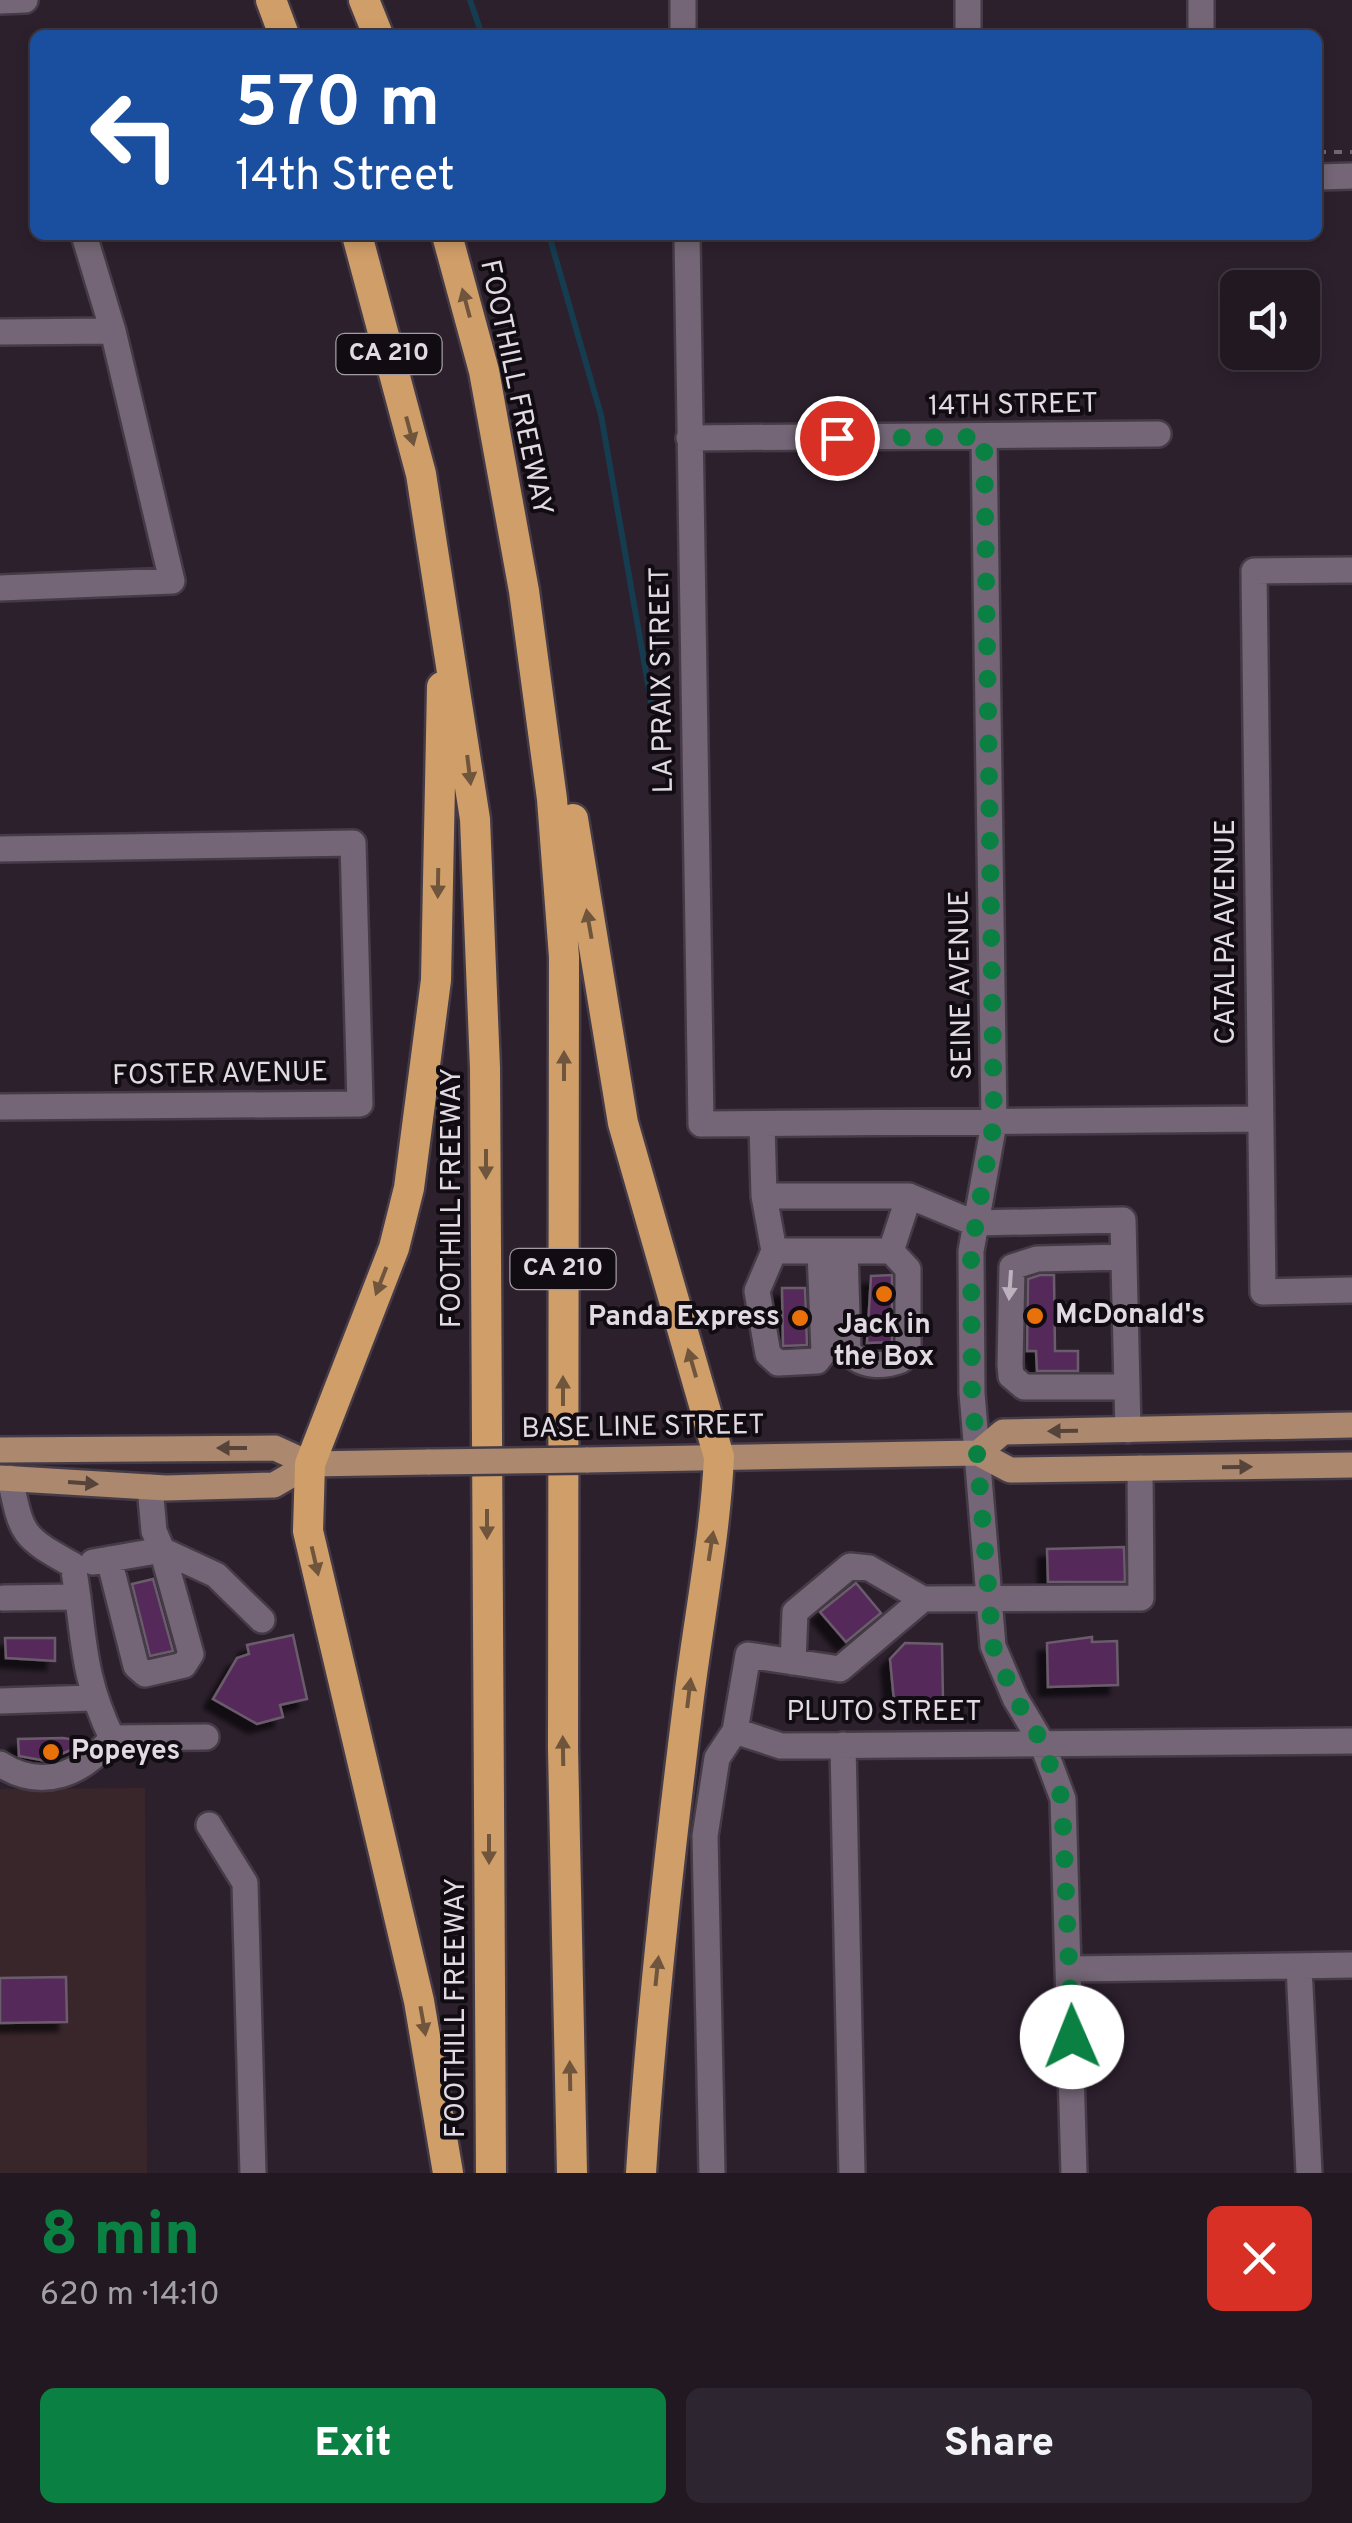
<!DOCTYPE html>
<html lang="en">
<head>
<meta charset="utf-8">
<style>
	body { margin:0; font-family:Overpass,sans-serif; background:#2d252f; color:#f1f3f6; height:100vh; display:flex; flex-direction:column; font-size:38px; white-space:nowrap }
	* { box-sizing:border-box; margin:0 }
	p { font-size:32px; color:#a2a0a5 }
	.icon { flex:none; width:55px; height:55px; fill:none; stroke:currentColor; stroke-width:2; stroke-linecap:round; stroke-linejoin:round }
	.map { position:relative; height:2173px; overflow:hidden }
	.details { display:flex; flex-direction:column; background:#211822; flex:1 }
	.details>* { flex:none }
	.top-card { position:absolute; left:30px; top:30px; width:1292px; height:210px; border-radius:15px; box-shadow:0 5px 15px #0003,0 0 0 2px #3e3740; background:#1a4fa0; color:#fff; overflow:hidden }
	.buttons { position:absolute; left:1220px; top:270px; display:grid; gap:20px }
	.buttons a { display:grid; place-items:center; width:100px; height:100px; border-radius:15px; background:#211822; box-shadow:0 5px 15px #0003,0 0 0 2px #3e3740; font-size:50px }
	.pin { position:absolute; display:grid; place-items:center; width:85px; height:85px; color:#fff; margin:-42px; border:5px solid #fff; border-radius:50%; box-shadow:0 2px 10px #0007 }
	.me { position:absolute; width:110px; margin:-55px; rotate:359deg; stroke-linejoin:round; filter:drop-shadow(0 0 8px #0008) }
	.turn { display:flex; align-items:center; gap:35px; height:210px; padding:0 40px; font-size:45px }
	.turn .icon { width:130px; height:130px; stroke-width:2.5 }
	.turn b { display:block; font-size:70px; line-height:85px }
	.round { display:grid; place-items:center; flex:none; width:105px; height:105px; border-radius:15px; background:#2d252f }
	.overview { display:flex; align-items:center; justify-content:space-between; height:170px; padding:0 40px }
	h1 { font-size:60px; font-weight:800; line-height:75px; color:#0b8043 }
	.action { display:flex; gap:20px; margin-top:auto; padding:20px 40px }
	.action a { flex:1; height:115px; border-radius:15px; background:#0b8043; color:#fff; font-size:40px; font-weight:800; line-height:115px; text-align:center }
	.action a+a { background:#2d252f; color:#f1f3f6 }
	.map>svg:first-child { display:block }
	.education { fill:#39262a }
	.lines { fill:none; stroke-linecap:round; stroke-linejoin:round }
	.stream { stroke:#153c4f; stroke-width:6 }
	.building { fill:#542b5a; stroke:#6a5c6b; stroke-width:2.5; filter:url(#shadow) }
	.minor-casing { stroke:#453b46; stroke-width:30 }
	.major-casing { stroke:#453b46; stroke-width:30 }
	.highway-casing { stroke:#453b46; stroke-width:35 }
	.path { stroke:#716772; stroke-width:4; stroke-dasharray:8 8; stroke-linecap:butt }
	.minor { stroke:#746676; stroke-width:25 }
	.major { stroke:#ab886e; stroke-width:25 }
	.highway { stroke:#d09e68; stroke-width:30 }
	.major-bridge-casing { stroke:#453b46; stroke-width:30; stroke-linecap:butt }
	.major-bridge { stroke:#ab886e; stroke-width:25 }
	.oneway { fill:#70553d }
	.oneway2 { fill:#bcb1bd }
	.oneway3 { fill:#56443b }
	.route { stroke:#0b8043; stroke-width:18; stroke-dasharray:0 32.4 }
	.food-dot { fill:#e8710a; stroke:#110c12; stroke-width:4 }
	.labels { text-anchor:middle; dominant-baseline:central; stroke-width:8; stroke-linejoin:round; paint-order:stroke }
	.shield { fill:#110c12; stroke:#a39ca4; stroke-width:2.5 }
	.shield-label { font-size:25px; font-weight:bold; fill:#e2dae3 }
	.street-label { font-size:28px; fill:#e2dae3; stroke:#110c12 }
	.poi-label { font-size:28px; font-weight:bold; fill:#e2dae3; stroke:#110c12; text-anchor:start }
</style>
</head>
<body>
<div class="map">
<svg width="1352" height="2173" viewBox="0 0 1352 2173">
	<defs>
		<filter id="shadow"><feDropShadow dx="-9" dy="9" stdDeviation="2.5" flood-color="#0009"/></filter>
	</defs>
	<rect width="100%" height="100%" fill="#2c202d"/>
	<!-- education -->
	<path class="education" d="M145 1788 147 2173H0V1789Z"/>
	<g class="lines">
		<!-- stream -->
		<path class="stream" d="M470 0 482 35
			M549 235 601 415 652 707"/>
	</g>
	<!-- building -->
	<path class="building" d="M892 1275V1342L867 1343 871 1276Z
		M1040 1275H1054L1055 1351H1078V1371H1037L1036 1351H1027L1028 1279Z
		M782 1288H805L807 1345 783 1346Z
		M1124 1547 1125 1582H1048L1047 1549Z
		M153 1579 173 1651 150 1656 132 1584Z
		M856 1583 881 1613 846 1642 820 1612Z
		M293 1635 307 1699 280 1705 283 1717 257 1724 213 1699 237 1658 249 1654 247 1645Z
		M1092 1637V1642L1117 1641 1118 1685 1048 1687 1047 1643Z
		M5 1638H55V1661L6 1658Z
		M905 1643 942 1644 943 1700 894 1701 890 1659Z
		M63 1738 82 1741V1745L46 1761 19 1756 18 1739Z
		M66 1977 67 2022 0 2023V1978Z"/>
	<g class="lines">
		<defs>
			<path id="minor" d="M683 0V35
				M968 0V35
				M1201 0V35
				M0 1 25 0
				M1318 177 1352 176
				M687 235 701 1124 1259 1119
				M0 332 113 331
				M984 437 994 1123 971 1251 972 1393 993 1646 1015 1698 1042 1743 1063 1799 1074 2173
				M689 438 1158 434
				M1352 570 1254 571 1263 1292 1352 1290
				M0 588 172 581 113 331 84 235
				M0 849 353 843 360 1104 0 1107
				M762 1124 764 1196H909L974 1223 1123 1220 1128 1430
				M764 1196 774 1251H891L909 1196
				M774 1251 757 1291 768 1354 778 1363 817 1361 824 1352 820 1251
				M845 1251 848 1350C859 1367 883 1367 901 1360L908 1347V1269L891 1251
				M1124 1257 1037 1259 1012 1267 1010 1365 1011 1376 1024 1387H1127
				M1140 1468 1141 1598 923 1599 840 1669 748 1655 735 1731 781 1746 1352 1741
				M10 1478C22 1535 21 1536 73 1565 85 1634 80 1672 112 1738L206 1737
				M162 1550 216 1575 262 1620
				M109 1559 136 1666 145 1674 184 1665 191 1654 162 1550
				M93 1562 162 1550 154 1531 150 1487
				M4 1598 78 1597
				M793 1662 795 1612 850 1566 869 1568 923 1599
				M0 1701 92 1698
				M843 1745 852 2173
				M0 1764C43 1792 83 1773 112 1738
				M209 1825 245 1883 253 2173
				M1299 1966 1309 2173
				M1071 1969 1352 1965
				M712 2173 705 1836 717 1758 735 1731"/>
			<path id="major" d="M0 1450 275 1448 310 1464 430 1462
				M978 1453 1003 1432 1352 1425
				M586 1460 978 1453 1010 1470 1352 1465
				M0 1478 166 1488 274 1485 310 1464"/>
			<path id="highway" d="M271 0 284 35
				M364 0 378 35
				M357 235 421 474 475 819 485 1068 491 2173
				M447 235 484 371 524 591 552 799 564 957 563 1748 572 2173
				M442 687 436 980 409 1188 394 1248 310 1464 308 1531 419 2001 448 2173
				M573 819 623 1123 719 1457C715 1538 699 1617 689 1697 669 1856 651 2014 641 2173"/>
		</defs>
		<!-- minor casing -->
		<use href="#minor" class="minor-casing"/>
		<!-- major casing -->
		<use href="#major" class="major-casing"/>
		<!-- highway casing -->
		<use href="#highway" class="highway-casing"/>
		<!-- path -->
		<path class="path" d="M1318 152H1352"/>
		<!-- minor -->
		<use href="#minor" class="minor"/>
		<!-- major -->
		<use href="#major" class="major"/>
		<!-- highway -->
		<use href="#highway" class="highway"/>
		<defs>
			<path id="major-bridge" d="M430 1462 586 1460"/>
		</defs>
		<!-- major-bridge casing -->
		<use href="#major-bridge" class="major-bridge-casing"/>
		<!-- major-bridge -->
		<use href="#major-bridge" class="major-bridge"/>
	</g>
	<!-- one-way arrows -->
	<defs><path id="oneway-solid" d="M-6-.8H1V-3.2L6.5 0L1 3.2V.8H-6Z" transform="scale(2.5)"/></defs>
	<g class="oneway">
		<use href="#oneway-solid" transform="translate(466 303) rotate(-105)"/>
		<use href="#oneway-solid" transform="translate(410 431) rotate(75)"/>
		<use href="#oneway-solid" transform="translate(469 770) rotate(83)"/>
		<use href="#oneway-solid" transform="translate(438 883) rotate(91)"/>
		<use href="#oneway-solid" transform="translate(589 924) rotate(-100)"/>
		<use href="#oneway-solid" transform="translate(564 1066) rotate(-90)"/>
		<use href="#oneway-solid" transform="translate(486 1164) rotate(90)"/>
		<use href="#oneway-solid" transform="translate(381 1281) rotate(111)"/>
		<use href="#oneway-solid" transform="translate(692 1363) rotate(-106)"/>
		<use href="#oneway-solid" transform="translate(563 1391) rotate(-90)"/>
		<use href="#oneway-solid" transform="translate(487 1524) rotate(90)"/>
		<use href="#oneway-solid" transform="translate(711 1546) rotate(-81)"/>
		<use href="#oneway-solid" transform="translate(315 1561) rotate(77)"/>
		<use href="#oneway-solid" transform="translate(689 1693) rotate(-83)"/>
		<use href="#oneway-solid" transform="translate(563 1751) rotate(-91)"/>
		<use href="#oneway-solid" transform="translate(489 1849) rotate(90)"/>
		<use href="#oneway-solid" transform="translate(657 1971) rotate(-84)"/>
		<use href="#oneway-solid" transform="translate(423 2021) rotate(80)"/>
		<use href="#oneway-solid" transform="translate(570 2076) rotate(-91)"/>
	</g>
	<use class="oneway2" href="#oneway-solid" transform="translate(1010 1285) rotate(94)"/>
	<g class="oneway3">
		<use href="#oneway-solid" transform="translate(1063 1431) rotate(179)"/>
		<use href="#oneway-solid" transform="translate(232 1448) rotate(180)"/>
		<use href="#oneway-solid" transform="translate(1237 1467) rotate(-1)"/>
		<use href="#oneway-solid" transform="translate(83 1483) rotate(4)"/>
	</g>
	<g class="lines">
		<!-- route -->
		<path class="route" d="M837 438 984 437 994 1122 971 1251 972 1393 993 1646 1015 1698 1042 1742 1062 1799 1072 2037"/>
	</g>
	<!-- markers -->
	<g class="food-dot">
		<circle cx="884" cy="1294" r="10"/>
		<circle cx="1035" cy="1316" r="10"/>
		<circle cx="800" cy="1318" r="10"/>
		<circle cx="51" cy="1752" r="10"/>
	</g>
	<g class="labels">
		<!-- shield labels -->
		<g class="shield">
			<rect x="336.5" y="334" width="105" height="40" rx="8"/>
			<rect x="510.5" y="1249" width="105" height="40" rx="8"/>
		</g>
		<g class="shield-label">
			<text x="389" y="354">CA 210</text>
			<text x="563" y="1269">CA 210</text>
		</g>
		<!-- street labels -->
		<g class="street-label">
			<text transform="translate(515 388) rotate(78)">FOOTHILL FREEWAY</text>
			<text transform="translate(1013 406) rotate(-1)">14TH STREET</text>
			<text transform="translate(663 680) rotate(-91)">LA PRAIX STREET</text>
			<text transform="translate(1227 932) rotate(-90)">CATALPA AVENUE</text>
			<text transform="translate(962 985) rotate(-91)">SEINE AVENUE</text>
			<text transform="translate(220 1075) rotate(-1)">FOSTER AVENUE</text>
			<text transform="translate(453 1198) rotate(-90)">FOOTHILL FREEWAY</text>
			<text transform="translate(643 1428) rotate(-1)">BASE LINE STREET</text>
			<text x="884" y="1713">PLUTO STREET</text>
			<text transform="translate(457 2008) rotate(-90)">FOOTHILL FREEWAY</text>
		</g>
		<!-- poi labels -->
		<g class="poi-label">
			<text x="1055" y="1316">McDonald's</text>
			<text x="780" y="1318" text-anchor="end">Panda Express</text>
			<text x="884" y="1326" text-anchor="middle">Jack in<tspan x="884" dy="32">the Box</tspan></text>
			<text x="71" y="1752">Popeyes</text>
		</g>
	</g>
</svg>
<div class="buttons">
<a><svg class="icon" aria-label="sound" viewBox="0 0 24 24"><path d="M4 9h4l5-4v14l-5-4H4zM17 9q2 3 0 6"/></svg></a>
</div>
<div class="pin" style="left:837px;top:438px;background:#d93025"><svg class="icon" aria-label="arrive" viewBox="0 0 24 24"><path d="M6 21V4h12l-3 4 3 4H6"/></svg></div>
<svg class="me" style="left:1072px;top:2037px" viewBox="-20 -20 40 40"><circle r="19" fill="#fff"/><path d="M0-13L10 11 0 6-10 11z" fill="#0b8043"/></svg>
<div class="top-card">
<div class="turn"><svg class="icon" aria-label="left" viewBox="0 0 24 24"><path d="M17 20v-9H6M10 6l-5 5 5 5"/></svg><div><b>570 m</b>14th Street</div></div>
</div>
</div>
<section class="details">
<div class="overview"><div><h1>8 min</h1><p>620 m · 14:10</p></div><a class="round" style="background:#d93025;color:#fff"><svg class="icon" aria-label="close" viewBox="0 0 24 24"><path d="M6 6l12 12M18 6L6 18"/></svg></a></div>
<div class="action"><a>Exit</a><a>Share</a></div>
</section>
</body>
</html>
